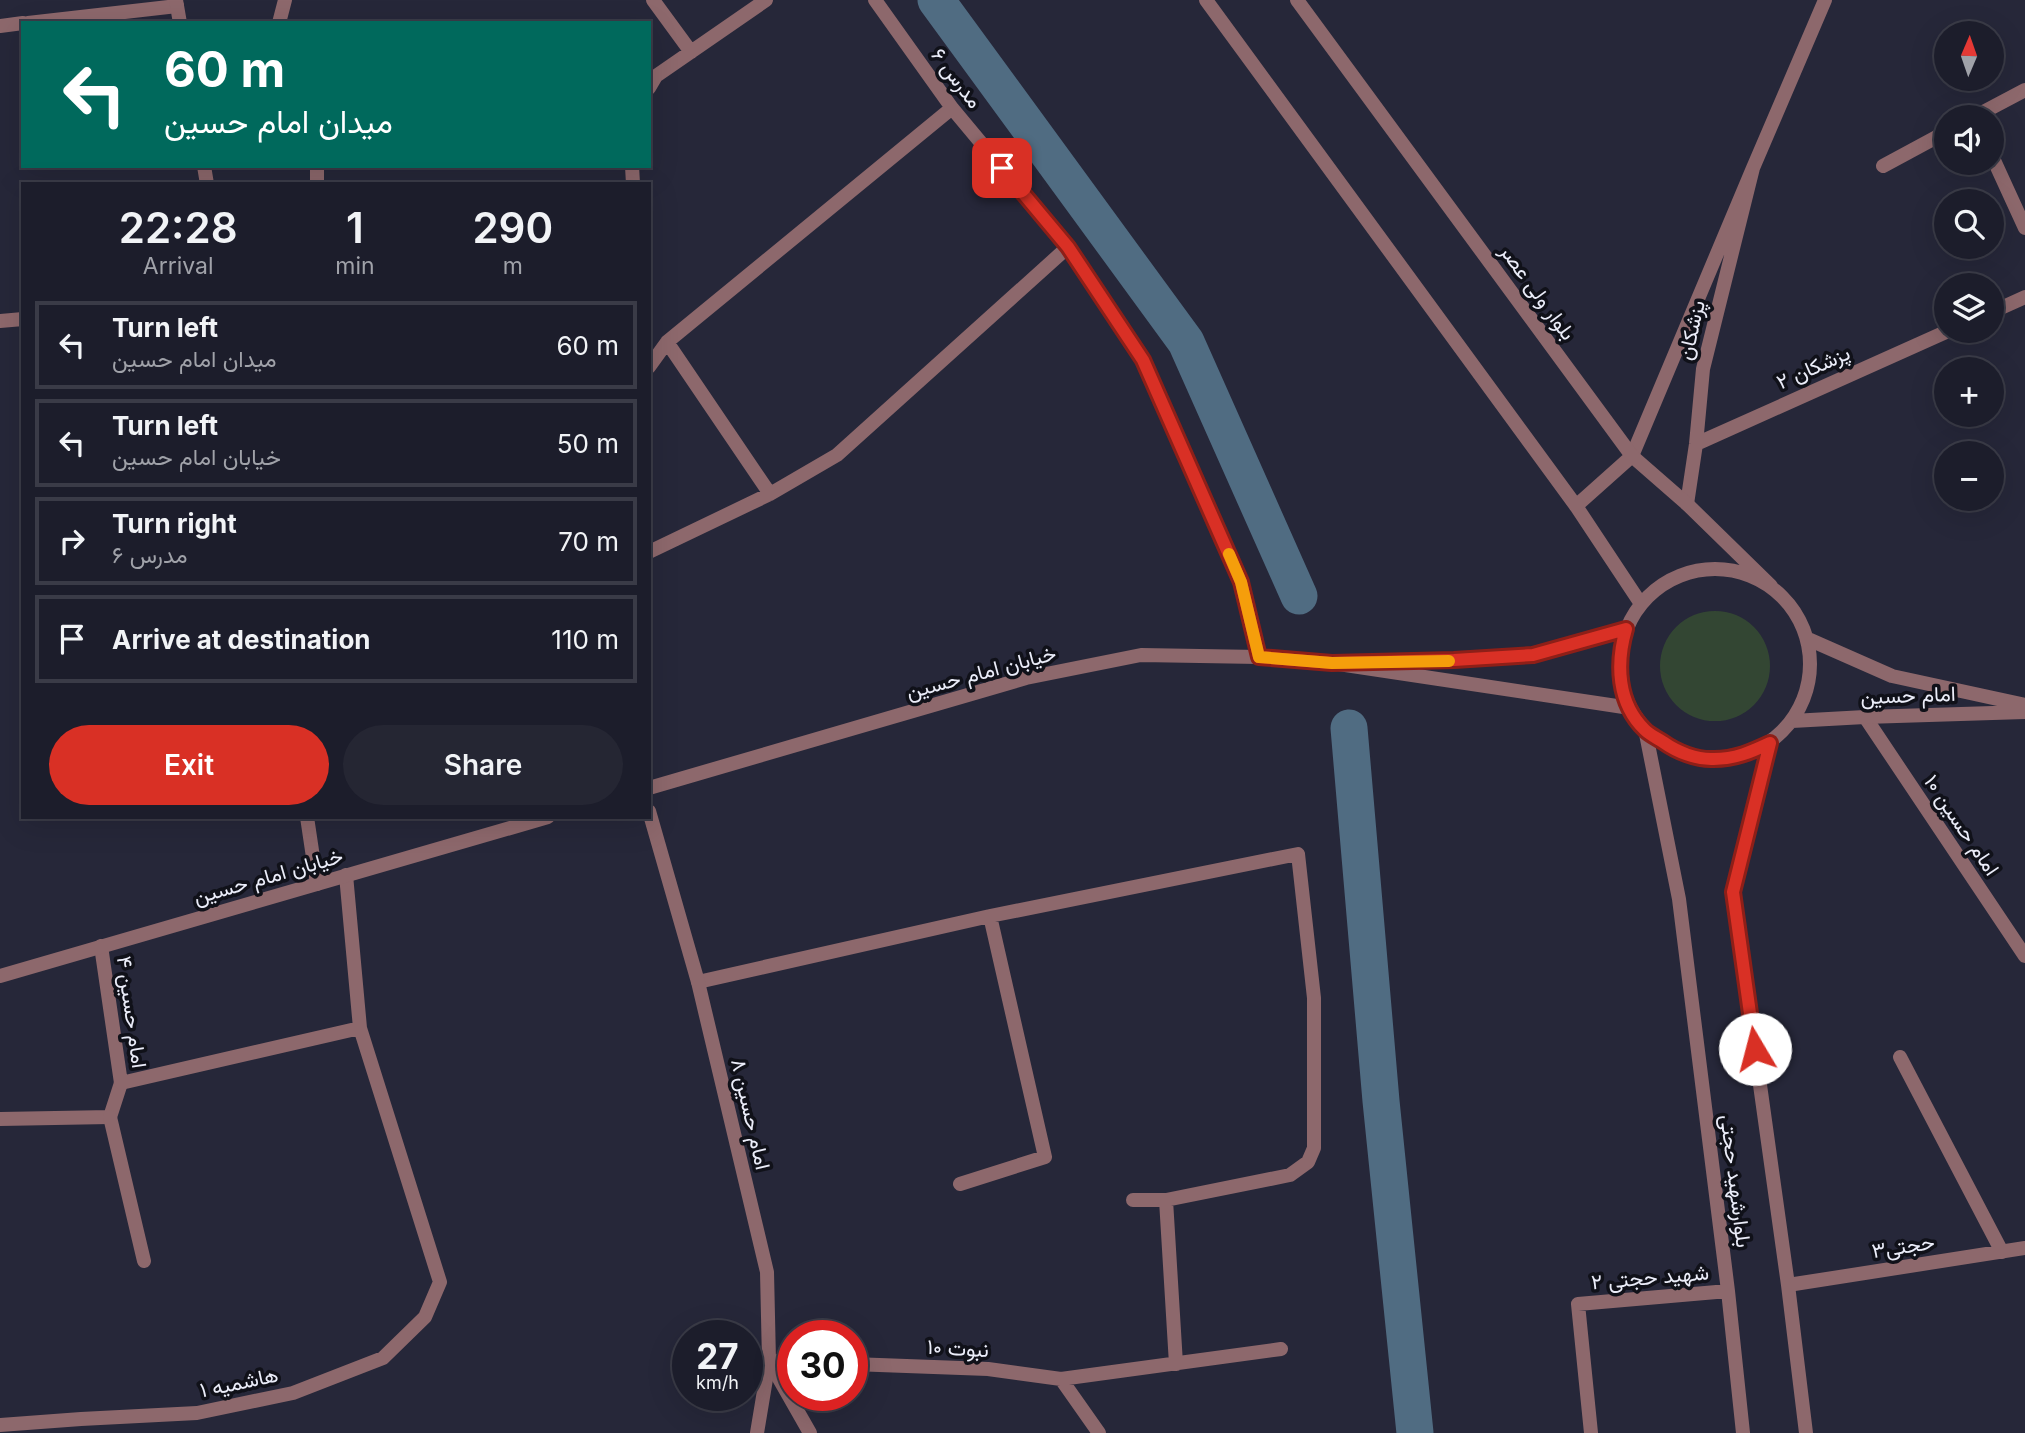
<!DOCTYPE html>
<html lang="en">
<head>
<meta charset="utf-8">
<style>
	body { margin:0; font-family:Inter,Vazirmatn,sans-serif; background:#252633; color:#f1f3f6; height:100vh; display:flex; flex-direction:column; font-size:26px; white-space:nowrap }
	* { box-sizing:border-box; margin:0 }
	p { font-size:23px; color:#a0a2a9 }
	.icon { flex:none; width:38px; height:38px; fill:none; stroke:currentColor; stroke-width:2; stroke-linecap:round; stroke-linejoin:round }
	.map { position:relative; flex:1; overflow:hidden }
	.sheet { position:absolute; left:21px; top:182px; width:630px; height:637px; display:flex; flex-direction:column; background:#1c1d2b; border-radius:0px; box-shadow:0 7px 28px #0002,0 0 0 2px #3a3b47 }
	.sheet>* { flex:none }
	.top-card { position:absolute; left:21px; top:21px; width:630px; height:147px; border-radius:0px; box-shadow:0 7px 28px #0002,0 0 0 2px #3a3b47; background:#00695c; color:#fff; overflow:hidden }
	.needle { width:46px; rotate:2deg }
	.fabs { position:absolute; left:1934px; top:21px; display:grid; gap:14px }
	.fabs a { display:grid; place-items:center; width:70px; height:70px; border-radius:50%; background:#1c1d2b; box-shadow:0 7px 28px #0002,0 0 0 2px #3a3b47; font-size:35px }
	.speed { position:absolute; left:672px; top:1320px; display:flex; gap:14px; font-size:35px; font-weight:700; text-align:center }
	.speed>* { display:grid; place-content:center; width:91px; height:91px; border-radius:50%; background:#1c1d2b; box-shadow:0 7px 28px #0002,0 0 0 2px #3a3b47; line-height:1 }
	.speed small { font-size:18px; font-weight:400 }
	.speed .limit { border:10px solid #d22; background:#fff; color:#111 }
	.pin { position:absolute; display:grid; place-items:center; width:60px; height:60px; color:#fff; margin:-30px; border-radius:14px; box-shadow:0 4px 10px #0006 }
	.me { position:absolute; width:77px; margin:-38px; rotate:352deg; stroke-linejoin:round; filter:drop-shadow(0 0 5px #0008) }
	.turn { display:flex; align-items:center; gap:24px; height:147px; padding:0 28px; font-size:32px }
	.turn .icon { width:91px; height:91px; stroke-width:2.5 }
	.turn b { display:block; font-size:49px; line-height:60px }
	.eta { display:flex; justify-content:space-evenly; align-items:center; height:119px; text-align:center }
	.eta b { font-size:42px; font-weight:600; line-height:49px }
	.action { display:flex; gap:14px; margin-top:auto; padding:14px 28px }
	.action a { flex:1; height:80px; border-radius:42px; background:#d93025; color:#fff; font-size:28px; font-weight:600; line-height:80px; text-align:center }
	.action a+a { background:#252633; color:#f1f3f6 }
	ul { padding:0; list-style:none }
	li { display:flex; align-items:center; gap:21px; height:88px; margin:0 14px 10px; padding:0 14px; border:4px solid #3a3b47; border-radius:0px }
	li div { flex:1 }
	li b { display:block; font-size:26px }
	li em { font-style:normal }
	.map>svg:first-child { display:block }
	.green { fill:#334633 }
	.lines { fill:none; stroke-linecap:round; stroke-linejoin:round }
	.canal { stroke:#506c82; stroke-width:37 }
	.service { stroke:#8d686c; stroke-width:14 }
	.minor { stroke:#8d686c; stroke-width:14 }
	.tertiary { stroke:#8d686c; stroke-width:14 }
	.route-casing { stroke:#8d1f18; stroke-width:18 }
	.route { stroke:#d93025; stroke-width:12 }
	.slow { stroke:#f59e0b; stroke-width:12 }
	.labels { text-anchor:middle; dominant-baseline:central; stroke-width:7; stroke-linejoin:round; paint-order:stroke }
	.street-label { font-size:21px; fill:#ebedf9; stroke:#101119 }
</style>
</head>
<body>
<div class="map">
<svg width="2025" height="1433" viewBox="0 0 2025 1433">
	<rect width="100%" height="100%" fill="#262739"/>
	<!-- green -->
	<path class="green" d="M1660 666a55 55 0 1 1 110 0a55 55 0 1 1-110 0Z"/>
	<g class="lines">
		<!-- canal -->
		<path class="canal" d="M936 0 1186 342 1299 596
			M1349 728 1381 1101 1415 1433"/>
		<!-- service -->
		<path class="service" d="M28 23 177 6
			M0 26 23 23
			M317 166V184
			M0 321 23 319
			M0 1119 110 1117 121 1083"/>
		<!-- minor -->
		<path class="minor" d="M176 0 180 23
			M653 0 691 52
			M875 0 952 108 1068 247 1143 360 1241 582 1259 657
			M279 23 285 0
			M649 88 656 76 766 0
			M1974 117 2025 90
			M1992 156 2025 228
			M204 166 207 184
			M632 166 633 184
			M1883 166 1946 132
			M1753 168 1825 0
			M1992 312 2025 297
			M667 342 770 494
			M649 367 667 342 952 108
			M1696 444 1948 331
			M1632 456 1753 168 1703 369 1696 444 1687 504
			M649 552 770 494 837 455 1068 247
			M1865 717 2025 956
			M1645 729 1679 899 1728 1291 1743 1433
			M1770 743 1733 892 1788 1285 1806 1433
			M307 817 317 884
			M101 946 121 1083 360 1028
			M698 982 990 916 1298 854 1314 998V1148L1308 1162 1290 1175 1166 1200H1133
			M1900 1057 2002 1252
			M110 1117 144 1261
			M960 1184 1045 1157 990 916
			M1166 1200 1176 1364
			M1788 1285 2025 1248
			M769 1361 810 1433
			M769 1361 793 1362
			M852 1364 988 1369 1061 1379 1281 1349
			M1061 1379 1099 1433
			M0 1425 81 1419 197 1413 293 1393 383 1358 425 1317 440 1282 360 1028 346 875
			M1591 1433 1578 1304 1728 1291"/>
		<!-- tertiary -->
		<path class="tertiary" d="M1206 0 1576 506 1641 604
			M1297 0 1632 456 1687 504 1771 586
			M1576 506 1632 456
			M1620 664a95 95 0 1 1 190 0a95 95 0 1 1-190 0Z
			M1808 639 1892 676 2025 705
			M1372 662 1454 660 1533 655 1626 629
			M1792 721 1865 717 2025 712
			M649 788 1026 678 1141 655 1259 657 1332 663 1630 708
			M649 811 698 982 767 1272 769 1361 757 1433
			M0 976 548 817"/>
	</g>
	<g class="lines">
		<defs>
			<path id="route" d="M1002 168 1068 247 1143 360 1241 582 1259 657 1332 663 1454 660 1533 655 1626 629C1616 663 1617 703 1645 730 1650 735 1657 738 1663 742 1677 752 1697 760 1714 759 1735 759 1751 752 1770 743L1733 892 1755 1049"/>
		</defs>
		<!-- route casing -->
		<use href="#route" class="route-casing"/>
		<!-- route -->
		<use href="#route" class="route"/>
		<!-- slow -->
		<path class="slow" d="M1229 554 1241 582 1259 657 1332 663 1449 661"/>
	</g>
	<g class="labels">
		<!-- street labels -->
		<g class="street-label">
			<text transform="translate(957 78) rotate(53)">مدرس ۶</text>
			<text transform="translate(1538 292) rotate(54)">بلوار ولی عصر</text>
			<text transform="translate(1691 330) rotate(-77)">پزشکان</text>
			<text transform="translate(1813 367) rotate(-24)">پزشکان ۲</text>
			<text transform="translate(981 672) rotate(-15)">خیابان امام حسین</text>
			<text transform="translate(1908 695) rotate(-2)">امام حسین</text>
			<text transform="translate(1962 825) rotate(56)">۱۰ امام حسین</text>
			<text transform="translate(268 876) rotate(-16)">خیابان امام حسین</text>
			<text transform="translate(132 1012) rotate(82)">امام حسین ۴</text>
			<text transform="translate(751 1114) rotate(77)">امام حسین ۸</text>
			<text transform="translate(1736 1181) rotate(83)">بلوارشهید حجتی</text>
			<text transform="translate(1903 1246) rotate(-9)">حجتی۳</text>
			<text transform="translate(1650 1277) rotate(-5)">شهید حجتی ۲</text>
			<text transform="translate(958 1348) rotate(3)">نبوت ۱۰</text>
			<text transform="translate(239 1382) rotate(-12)">۱ هاشمیه</text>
		</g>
	</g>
</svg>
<div class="fabs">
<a><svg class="needle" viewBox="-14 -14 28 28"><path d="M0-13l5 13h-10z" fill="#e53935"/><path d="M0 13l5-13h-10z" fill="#a0a2a9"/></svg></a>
<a><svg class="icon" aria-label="sound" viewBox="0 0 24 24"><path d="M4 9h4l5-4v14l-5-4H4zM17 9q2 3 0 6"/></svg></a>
<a><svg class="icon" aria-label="search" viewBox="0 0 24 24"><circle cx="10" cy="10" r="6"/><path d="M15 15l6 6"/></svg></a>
<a><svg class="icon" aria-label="layers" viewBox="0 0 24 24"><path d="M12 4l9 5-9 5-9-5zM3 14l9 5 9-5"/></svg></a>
<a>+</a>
<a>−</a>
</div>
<div class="speed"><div>27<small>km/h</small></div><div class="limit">30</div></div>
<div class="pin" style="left:1002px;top:168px;background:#d93025"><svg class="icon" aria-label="arrive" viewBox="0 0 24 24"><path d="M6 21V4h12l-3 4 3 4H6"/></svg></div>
<svg class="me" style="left:1755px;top:1049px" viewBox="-20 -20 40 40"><circle r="19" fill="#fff"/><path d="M0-13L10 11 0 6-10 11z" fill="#d93025"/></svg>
<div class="top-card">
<div class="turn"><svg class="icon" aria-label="left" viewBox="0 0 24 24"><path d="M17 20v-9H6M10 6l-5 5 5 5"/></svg><div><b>60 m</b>میدان امام حسین</div></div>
</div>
<section class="sheet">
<div class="eta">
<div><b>22:28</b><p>Arrival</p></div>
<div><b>1</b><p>min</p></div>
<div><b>290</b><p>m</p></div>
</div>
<ul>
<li><svg class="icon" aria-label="left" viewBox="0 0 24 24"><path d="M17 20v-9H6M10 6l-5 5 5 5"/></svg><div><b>Turn left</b><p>میدان امام حسین</p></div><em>60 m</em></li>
<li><svg class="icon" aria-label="left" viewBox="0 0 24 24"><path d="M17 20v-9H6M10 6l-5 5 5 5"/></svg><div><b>Turn left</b><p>خیابان امام حسین</p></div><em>50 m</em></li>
<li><svg class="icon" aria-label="right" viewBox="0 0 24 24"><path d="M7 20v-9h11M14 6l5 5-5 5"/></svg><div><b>Turn right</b><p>مدرس ۶</p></div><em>70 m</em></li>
<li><svg class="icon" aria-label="arrive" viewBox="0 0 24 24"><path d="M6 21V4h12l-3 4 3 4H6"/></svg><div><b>Arrive at destination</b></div><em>110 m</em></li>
</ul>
<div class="action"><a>Exit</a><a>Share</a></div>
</section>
</div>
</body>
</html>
